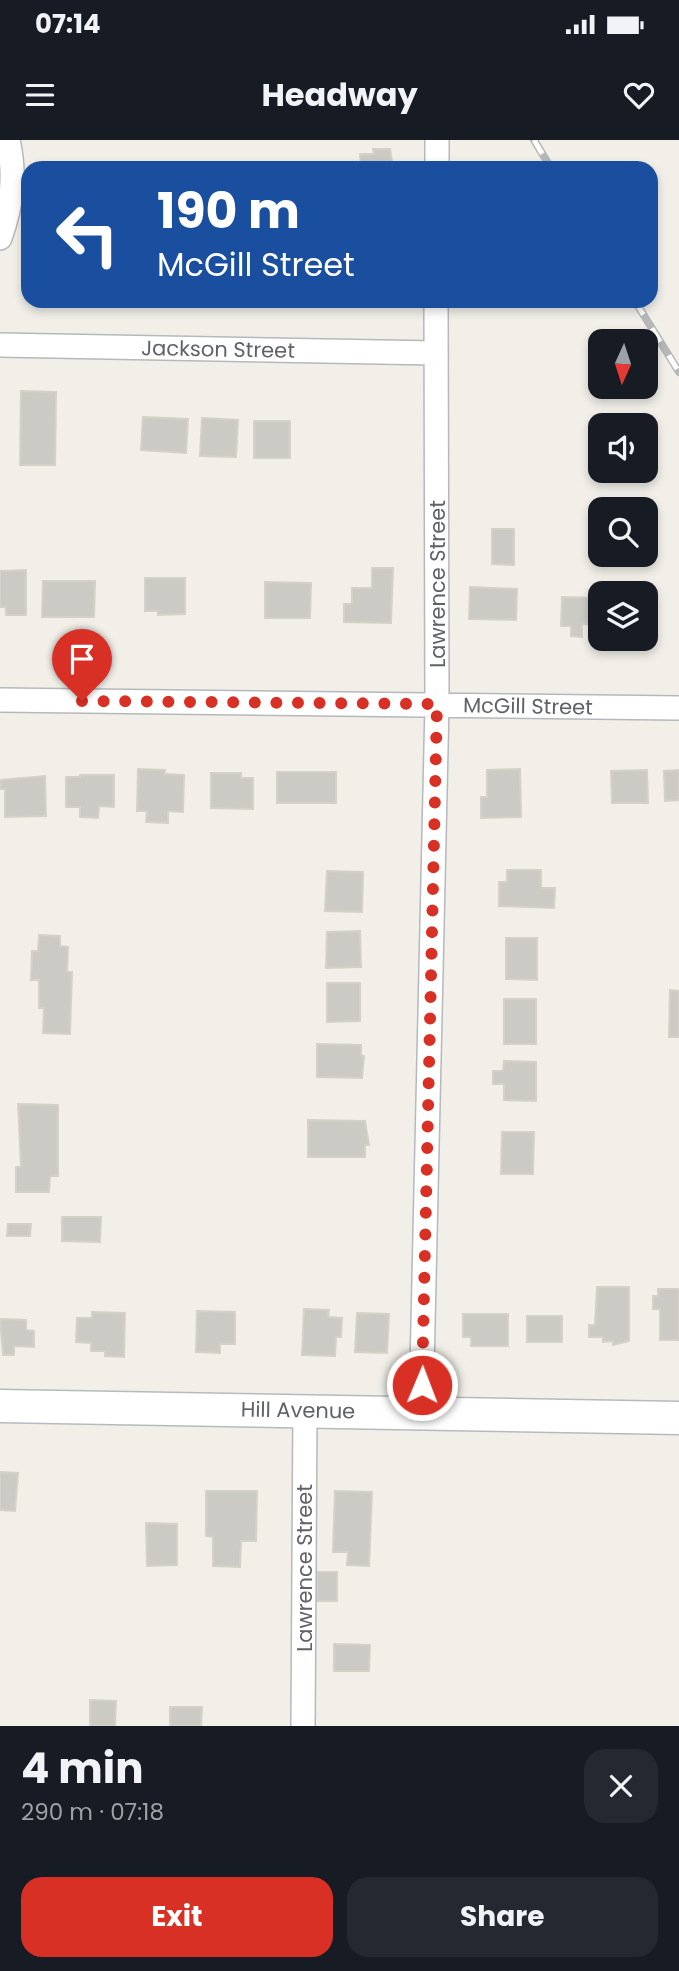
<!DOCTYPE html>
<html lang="en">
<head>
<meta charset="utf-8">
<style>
	body { margin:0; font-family:Poppins,sans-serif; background:#242831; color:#f1f3f6; height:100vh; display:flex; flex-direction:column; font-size:26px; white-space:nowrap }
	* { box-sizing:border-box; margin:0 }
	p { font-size:23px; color:#9ea1a6 }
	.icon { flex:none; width:38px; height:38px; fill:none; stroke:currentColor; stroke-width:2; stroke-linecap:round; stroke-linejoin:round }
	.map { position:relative; height:1586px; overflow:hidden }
	.side { display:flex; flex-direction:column; background:#171b24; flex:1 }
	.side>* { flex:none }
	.hud { position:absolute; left:21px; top:21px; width:637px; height:147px; border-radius:21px; box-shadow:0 4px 10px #0003; background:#1a4fa0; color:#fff; overflow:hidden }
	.needle { width:46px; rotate:183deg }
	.tools { position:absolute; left:588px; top:189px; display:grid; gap:14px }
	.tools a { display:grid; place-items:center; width:70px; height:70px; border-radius:14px; background:#171b24; box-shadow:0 4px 10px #0003; font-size:35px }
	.pin { position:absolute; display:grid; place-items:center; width:60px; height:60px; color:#fff; margin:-72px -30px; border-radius:50% 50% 50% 0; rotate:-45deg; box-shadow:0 0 7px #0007 }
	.pin .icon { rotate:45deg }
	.me { position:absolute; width:77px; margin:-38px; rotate:1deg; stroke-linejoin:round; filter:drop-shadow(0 0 5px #0008) }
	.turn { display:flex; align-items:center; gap:24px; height:147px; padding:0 21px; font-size:32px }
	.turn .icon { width:91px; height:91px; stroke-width:2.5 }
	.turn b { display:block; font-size:49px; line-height:60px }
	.round { display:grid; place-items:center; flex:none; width:74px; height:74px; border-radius:21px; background:#242831 }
	.overview { display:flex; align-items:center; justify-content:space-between; height:119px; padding:0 21px }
	h1 { font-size:42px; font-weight:700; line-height:52px }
	.button { display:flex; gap:14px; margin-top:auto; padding:14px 21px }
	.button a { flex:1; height:80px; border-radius:21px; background:#d93025; color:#fff; font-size:28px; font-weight:700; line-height:80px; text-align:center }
	.button a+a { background:#242831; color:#f1f3f6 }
	.status { display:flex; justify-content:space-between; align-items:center; height:49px; padding:0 35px; background:#171b24; direction:ltr }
	.status svg { height:19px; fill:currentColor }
	header { display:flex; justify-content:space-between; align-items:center; height:91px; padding:0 21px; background:#171b24; font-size:32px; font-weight:700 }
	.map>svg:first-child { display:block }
	.building { fill:#cccac5; stroke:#d6d1c6; stroke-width:2 }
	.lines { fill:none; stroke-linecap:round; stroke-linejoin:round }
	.street-casing { stroke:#b5b8bc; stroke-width:26 }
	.secondary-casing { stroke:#b6babf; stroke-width:35 }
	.street { stroke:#fff; stroke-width:23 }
	.secondary { stroke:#fff; stroke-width:32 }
	.rail-casing { stroke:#b6b7b8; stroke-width:8 }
	.rail { stroke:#fff; stroke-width:5; stroke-dasharray:16; stroke-linecap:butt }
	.route { stroke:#d93025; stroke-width:12; stroke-dasharray:0 21.6 }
	.labels { text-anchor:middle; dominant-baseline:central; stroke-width:5; stroke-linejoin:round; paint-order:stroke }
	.street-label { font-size:21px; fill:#5f6368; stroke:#fff }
</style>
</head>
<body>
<div class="status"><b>07:14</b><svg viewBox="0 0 49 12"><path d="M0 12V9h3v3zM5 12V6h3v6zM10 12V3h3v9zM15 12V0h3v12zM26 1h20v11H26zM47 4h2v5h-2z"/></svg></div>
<header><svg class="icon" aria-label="menu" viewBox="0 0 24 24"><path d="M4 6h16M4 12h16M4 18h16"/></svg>Headway<svg class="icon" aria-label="heart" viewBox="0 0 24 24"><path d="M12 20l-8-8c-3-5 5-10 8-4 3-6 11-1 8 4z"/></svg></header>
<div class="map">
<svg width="679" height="1586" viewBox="0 0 679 1586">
	<rect width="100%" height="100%" fill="#f1efe8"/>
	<!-- building -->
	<path class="building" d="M373 9H390L393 28H361L360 14H374Z
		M21 251 56 252 55 325H20Z
		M143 277 188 279 186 313 141 310Z
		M202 278 238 280 236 317 200 316Z
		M254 281H290V318H254Z
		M492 389H514V425L492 424Z
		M372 428H393L391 483 344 482V464H352V448H372Z
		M26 430V475H6V467H0V431Z
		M145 438H185V474L158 475V471H145Z
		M43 441H95L94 477H42Z
		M265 442 311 443 310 478H265Z
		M470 447 517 449 516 480 469 479Z
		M562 457 600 458V485L582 484V497L571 496V486H561Z
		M138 629 165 630 164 634 184 635 183 672 168 671V683L146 682 147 671H137Z
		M520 629 521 677 481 678V657H487V630Z
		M647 630 648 663H612L611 631Z
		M679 630V660L665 661 664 631Z
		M277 632H336V663H277Z
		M211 633H241V638H253V669L211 668Z
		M80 635H114V667L99 666 98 678 80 677V667H66V637H80Z
		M45 636 46 676 5 677V649H0V640Z
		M507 730H541V748H555L554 768 499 766V742H507Z
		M327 731 363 732 362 772 325 771Z
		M360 791 361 827 326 828 327 792Z
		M39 795 60 796V806L68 807 67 832H72L70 894 43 893 44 868H39V840H31L32 811H38Z
		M506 798H537V840L506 839Z
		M327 843H360V881L327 882Z
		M670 850 679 851V897H669Z
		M504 859H536V904H504Z
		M317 904 361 905V916H364L362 938 317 937Z
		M504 921 536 922V961L504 960V944H493V931H503Z
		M18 964 58 965V1036H50L49 1052H16V1027H21Z
		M308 980 365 981 369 1005H365V1017H308Z
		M502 992H534L533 1034H501Z
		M62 1077H101L100 1102 62 1101Z
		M8 1084H31L30 1096H7Z
		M597 1147H629V1201L613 1205V1201L603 1202V1197H589V1185H595Z
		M658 1149H679V1200H660V1169H653V1156H658Z
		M304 1169 329 1170 328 1177 342 1178 341 1197H336L335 1216 302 1215Z
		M197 1171 235 1172V1204H220V1213L196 1212Z
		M92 1172 125 1173 124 1217 105 1216V1211H91V1203L76 1202 77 1178H92Z
		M357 1173 389 1174 387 1213 355 1212Z
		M463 1174H508V1206H471V1197H463Z
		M527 1176H562V1202H527Z
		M0 1179 26 1180V1190L34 1191V1207L14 1206V1215H3Z
		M0 1332 18 1333 15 1371 0 1370Z
		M206 1351H257L256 1401H241L240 1427 213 1426V1397L206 1396Z
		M335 1351 372 1352 369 1426 347 1425 348 1412H333Z
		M146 1383 177 1384V1425L147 1426Z
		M317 1432H337V1461H317Z
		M334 1504 370 1505 369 1531H334Z
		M90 1560 116 1561 115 1586H90Z
		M170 1567H202L201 1586H170Z"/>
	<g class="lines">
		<defs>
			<path id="street" d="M437 28V0
				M0 98C12 64 16 36 8 0
				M0 205 436 213
				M0 560 679 568
				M421 1273 437 564 436 161
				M303 1586 305 1270"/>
			<path id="secondary" d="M0 1266 679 1278"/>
		</defs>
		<!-- street casing -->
		<use href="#street" class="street-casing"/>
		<!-- secondary casing -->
		<use href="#secondary" class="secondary-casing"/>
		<!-- street -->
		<use href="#street" class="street"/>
		<!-- secondary -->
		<use href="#secondary" class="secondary"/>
		<defs>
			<path id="rail" d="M534 0 551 28
				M635 161 679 232"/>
		</defs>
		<!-- rail casing -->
		<use href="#rail" class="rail-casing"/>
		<!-- rail -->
		<use href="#rail" class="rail"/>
	</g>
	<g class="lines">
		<!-- route -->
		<path class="route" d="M82 561 437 564 422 1245"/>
	</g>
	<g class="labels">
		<!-- street labels -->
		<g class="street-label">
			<text transform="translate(218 209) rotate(1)">Jackson Street</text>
			<text transform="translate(437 444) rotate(-90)">Lawrence Street</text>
			<text transform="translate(528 566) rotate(1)">McGill Street</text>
			<text transform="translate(298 1270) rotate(1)">Hill Avenue</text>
			<text transform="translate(304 1428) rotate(-90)">Lawrence Street</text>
		</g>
	</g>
</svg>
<div class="tools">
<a><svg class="needle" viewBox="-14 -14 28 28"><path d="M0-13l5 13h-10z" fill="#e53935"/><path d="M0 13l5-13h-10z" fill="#9ea1a6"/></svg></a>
<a><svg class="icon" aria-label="sound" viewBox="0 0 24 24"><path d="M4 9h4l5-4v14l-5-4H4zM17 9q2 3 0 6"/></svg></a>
<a><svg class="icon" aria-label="search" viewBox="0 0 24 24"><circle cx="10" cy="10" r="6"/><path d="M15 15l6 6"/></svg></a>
<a><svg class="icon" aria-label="layers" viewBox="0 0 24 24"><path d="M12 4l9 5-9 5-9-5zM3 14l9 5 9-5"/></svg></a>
</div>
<div class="pin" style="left:82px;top:561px;background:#d93025"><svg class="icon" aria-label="arrive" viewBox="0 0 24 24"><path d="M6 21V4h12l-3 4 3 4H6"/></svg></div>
<svg class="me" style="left:422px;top:1245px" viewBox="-20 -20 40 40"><circle r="17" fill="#d93025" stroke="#fff" stroke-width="3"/><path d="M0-11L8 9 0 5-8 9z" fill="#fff"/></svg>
<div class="hud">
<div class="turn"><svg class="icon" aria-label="left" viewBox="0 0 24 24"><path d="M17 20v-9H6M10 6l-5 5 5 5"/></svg><div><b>190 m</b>McGill Street</div></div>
</div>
</div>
<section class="side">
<div class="overview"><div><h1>4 min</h1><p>290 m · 07:18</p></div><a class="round"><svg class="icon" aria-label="close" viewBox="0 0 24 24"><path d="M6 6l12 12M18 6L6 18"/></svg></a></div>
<div class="button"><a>Exit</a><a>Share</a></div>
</section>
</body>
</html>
